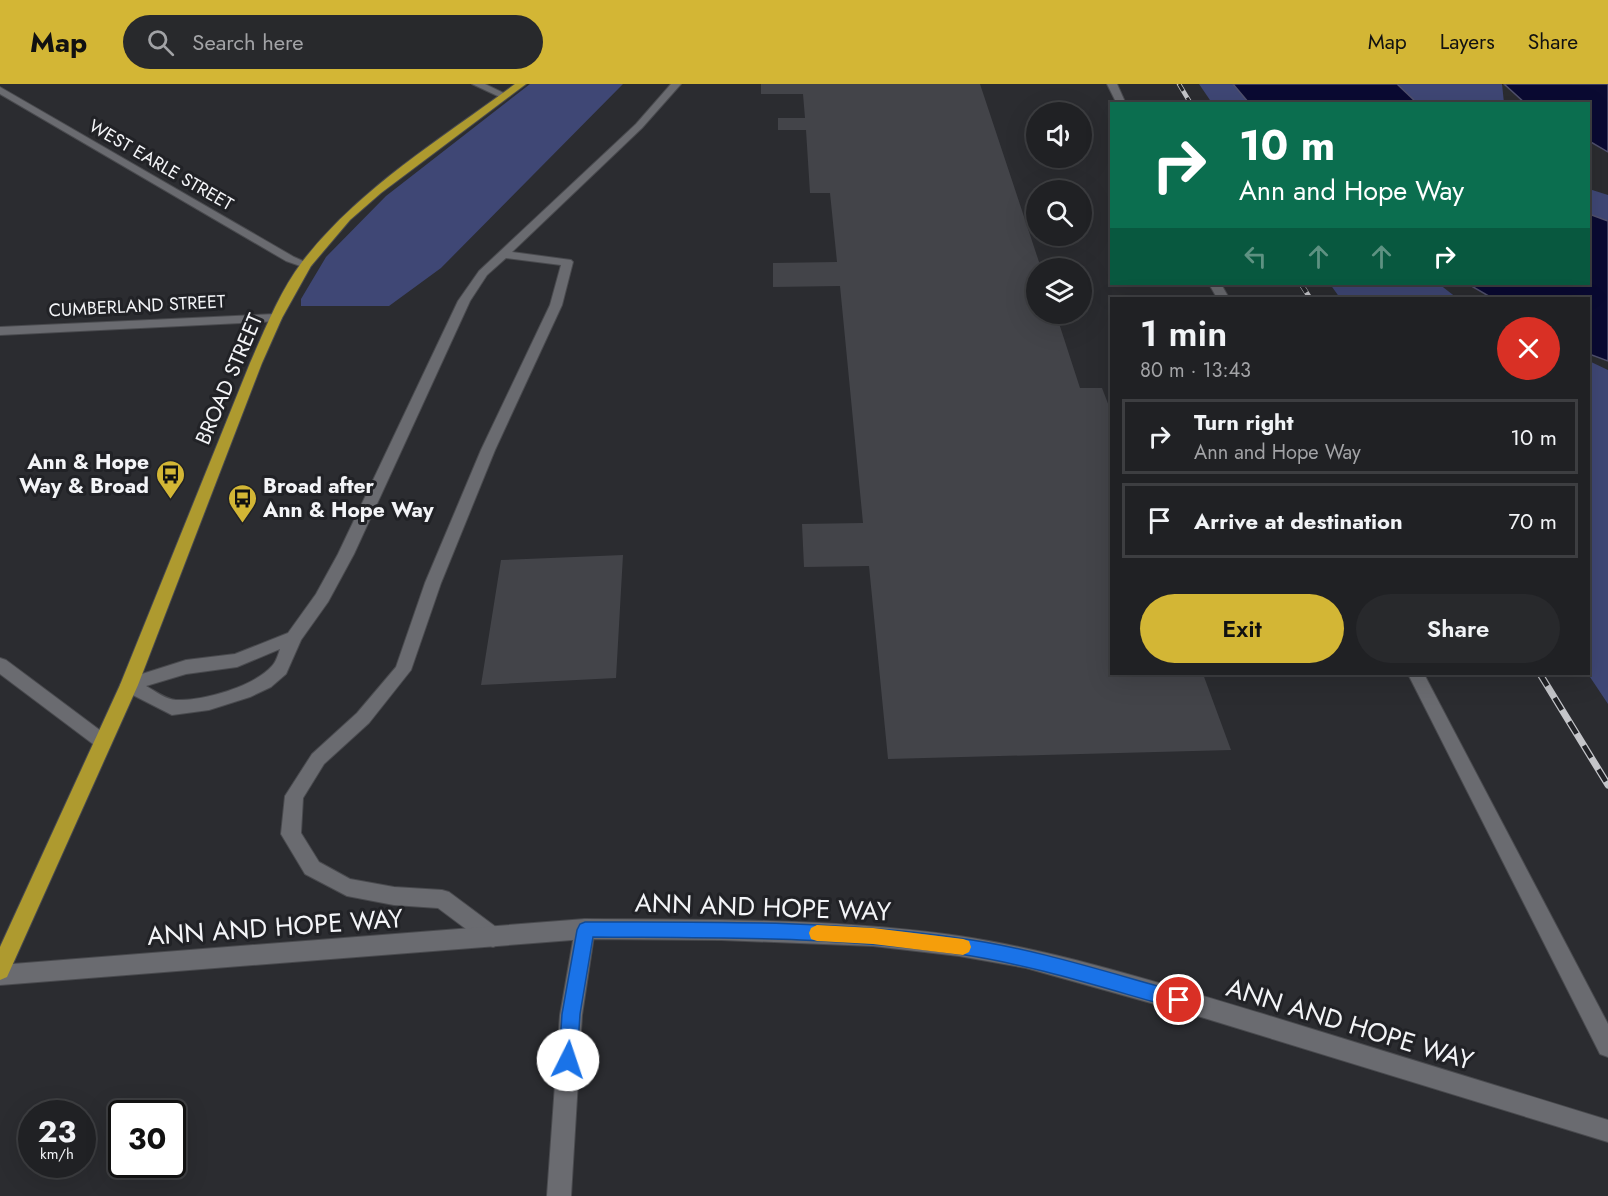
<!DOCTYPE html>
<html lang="en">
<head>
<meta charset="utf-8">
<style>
	body { margin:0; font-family:Jost,sans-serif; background:#28292c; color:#f1f3f6; height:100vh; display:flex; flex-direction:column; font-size:22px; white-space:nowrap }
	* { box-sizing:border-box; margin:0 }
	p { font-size:20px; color:#a2a3a6 }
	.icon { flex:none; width:33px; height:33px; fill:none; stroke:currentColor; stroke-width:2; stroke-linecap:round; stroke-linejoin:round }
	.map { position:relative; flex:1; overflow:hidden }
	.details { position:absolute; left:1110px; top:213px; width:480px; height:378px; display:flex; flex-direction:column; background:#202124; border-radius:0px; box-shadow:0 6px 24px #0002,0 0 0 2px #3d3e41 }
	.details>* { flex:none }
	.hud { position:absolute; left:1110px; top:18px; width:480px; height:183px; border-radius:0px; box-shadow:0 6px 24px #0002,0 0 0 2px #3d3e41; background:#0b6e4f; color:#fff; overflow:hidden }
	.fabs { position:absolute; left:1026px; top:18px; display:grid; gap:12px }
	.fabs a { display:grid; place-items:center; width:66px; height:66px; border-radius:50%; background:#202124; box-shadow:0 6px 24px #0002,0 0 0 2px #3d3e41; font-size:30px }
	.speed { position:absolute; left:18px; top:1016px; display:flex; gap:12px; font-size:30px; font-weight:700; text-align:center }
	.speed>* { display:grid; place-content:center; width:78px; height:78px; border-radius:50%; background:#202124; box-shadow:0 6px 24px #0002,0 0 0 2px #3d3e41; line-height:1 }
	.speed small { font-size:15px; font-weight:400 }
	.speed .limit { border:3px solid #111; border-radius:9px; background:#fff; color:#111 }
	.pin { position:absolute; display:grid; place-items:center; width:51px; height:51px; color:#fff; margin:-26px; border:3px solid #fff; border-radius:50%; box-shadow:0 2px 6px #0007 }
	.me { position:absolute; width:66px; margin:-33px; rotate:4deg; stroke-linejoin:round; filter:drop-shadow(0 0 4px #0008) }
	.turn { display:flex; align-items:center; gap:21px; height:126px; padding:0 30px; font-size:27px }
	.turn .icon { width:78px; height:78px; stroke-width:2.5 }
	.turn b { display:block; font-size:42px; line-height:51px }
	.lanes { display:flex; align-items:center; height:57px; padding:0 30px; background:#0003; justify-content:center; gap:30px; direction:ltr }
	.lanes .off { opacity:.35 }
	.round { display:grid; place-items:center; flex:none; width:63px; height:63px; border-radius:32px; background:#28292c }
	.headline { display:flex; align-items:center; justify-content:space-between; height:102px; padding:0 30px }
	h1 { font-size:36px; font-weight:600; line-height:45px }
	.action { display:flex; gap:12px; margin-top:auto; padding:12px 30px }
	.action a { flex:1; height:69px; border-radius:36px; background:#d3b635; color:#111; font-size:24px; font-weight:600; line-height:69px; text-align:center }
	.action a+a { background:#28292c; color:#f1f3f6 }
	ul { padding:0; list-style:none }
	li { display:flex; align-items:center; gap:18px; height:75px; margin:0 12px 9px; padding:0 18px; border:3px solid #3d3e41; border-radius:0px }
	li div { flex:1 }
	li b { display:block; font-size:22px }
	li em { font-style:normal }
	header { display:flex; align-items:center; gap:36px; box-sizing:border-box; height:84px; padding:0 30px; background:#d3b635; color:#111 }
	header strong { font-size:28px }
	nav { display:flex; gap:33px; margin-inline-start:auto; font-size:21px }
	.search { width:420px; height:54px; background:#28292c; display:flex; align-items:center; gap:15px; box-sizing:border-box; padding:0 21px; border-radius:33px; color:#a2a3a6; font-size:22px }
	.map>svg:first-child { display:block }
	.green { fill:#3f4775 }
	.water { fill:#0a0a32; stroke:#50506d; stroke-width:1.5 }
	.building { fill:#434449 }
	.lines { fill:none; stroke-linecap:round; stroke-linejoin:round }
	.service-casing { stroke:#494a4e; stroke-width:2 }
	.minor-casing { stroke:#494a4e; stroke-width:2 }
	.secondary-casing { stroke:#494a4e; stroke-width:2 }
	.primary-casing { stroke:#494a4e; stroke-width:2 }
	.service { fill:#6a6b70; fill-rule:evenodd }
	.minor { fill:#6a6b70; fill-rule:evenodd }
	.secondary { fill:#6a6b70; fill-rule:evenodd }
	.primary { fill:#ae9a2f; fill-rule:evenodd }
	.rail-far2-casing { stroke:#c4c5c9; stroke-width:4.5 }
	.rail-far1-casing { stroke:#c4c5c9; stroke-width:5 }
	.rail-casing { stroke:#c4c5c9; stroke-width:7 }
	.rail-far2 { stroke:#212226; stroke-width:3; stroke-dasharray:8; stroke-linecap:butt }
	.rail-far1 { stroke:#212226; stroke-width:4; stroke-dasharray:10; stroke-linecap:butt }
	.rail { stroke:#212226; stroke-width:4.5; stroke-dasharray:14; stroke-linecap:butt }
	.route { fill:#1a73e8; stroke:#114b97; stroke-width:1.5 }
	.slow { fill:#f59e0b }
	.labels { text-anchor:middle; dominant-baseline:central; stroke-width:6; stroke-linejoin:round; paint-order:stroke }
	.far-street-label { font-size:18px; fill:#f3f4f7; stroke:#212226 }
	.street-label { font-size:21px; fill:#f3f4f7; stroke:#212226 }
	.poi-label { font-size:21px; font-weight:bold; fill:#f3f4f7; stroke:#212226; text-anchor:end }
	.near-street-label { font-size:26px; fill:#f3f4f7; stroke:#212226 }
</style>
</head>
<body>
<header>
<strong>Map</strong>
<div class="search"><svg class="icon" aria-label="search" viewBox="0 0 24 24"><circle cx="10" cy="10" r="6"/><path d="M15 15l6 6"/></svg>Search here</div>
<nav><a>Map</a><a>Layers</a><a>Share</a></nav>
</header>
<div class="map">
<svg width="1608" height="1112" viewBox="0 0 1608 1112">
	<rect width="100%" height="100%" fill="#2b2c30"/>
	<!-- green -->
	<path class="green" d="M530 0H623L441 184 389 222H301V215L326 173 386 112Z
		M1199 0H1246L1261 19H1212Z
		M1342 0H1502L1504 19H1357Z
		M1589 105 1608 111V163L1589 154Z
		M1330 200H1439L1457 214H1340Z
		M1589 277 1608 286V620L1588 590Z"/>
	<!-- water -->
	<path class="water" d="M1233 0H1397L1417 19H1249Z
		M1504 0H1608V68L1589 57 1588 20 1525 19Z
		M1589 130 1608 137V277L1589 270 1588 214H1492L1468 200H1588Z"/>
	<!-- building -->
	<path class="building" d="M761 0H980L1041 184H1036V230H1056L1080 304H1102L1112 330V590H1203L1231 666 888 675 869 482 804 483 802 440 863 439 840 202 773 203V179L837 178 830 109H810L806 46H778V34H805L803 10H761Z
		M623 471 616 594 481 601 501 476Z"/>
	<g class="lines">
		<defs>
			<path id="service" d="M671 0H681L642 44 512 168 571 176 573 178 562 221 495 366 441 499 411 586 369 639 324 680 303 714 301 749 319 778 350 795 394 803 442 806 449 808 500 846 503 853 500 860 493 863 486 860 438 824 394 821 347 812 305 790 281 750 285 712 312 670 357 629 396 583 425 499 481 366 550 221 561 181 506 174 487 191 470 217 354 470 328 518 301 556 286 590 271 603 250 613 209 626 172 631 123 606 120 601 123 596 186 576 235 570 288 549 316 510 338 470 458 217 479 187 636 40ZM280 565C278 571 276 578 272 582 253 603 203 617 176 616 167 616 155 607 146 602L186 590 237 583Z
				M1107 0H1117L1126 20H1117Z
				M1209 200H1221L1229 214H1217Z
				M0 574 6 576 109 653 112 658 109 663 103 665 97 663 0 590Z
				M1408 590H1424L1608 940V973L1600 970Z"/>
			<path id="minor" d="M472 0H485L510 12 502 14Z
				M0 3 294 173 312 181 306 184 286 177 0 10Z
				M276 230 282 234 280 237 0 251V243Z
				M585 835 592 838 595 845 582 931 571 1112H547L560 931 575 845 578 838Z"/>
			<path id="secondary" d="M585 835C709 836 835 834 959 852 1059 867 1163 900 1260 929 1376 965 1492 1000 1608 1036V1058L1201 933 1026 884 959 872 873 862 721 856 585 855 0 901V881Z"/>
			<path id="primary" d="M515 0H526L381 109 350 136 311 182 282 234 262 279 138 601 7 893 0 896V863L120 601 250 279C265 245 280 207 302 178 359 104 441 55 515 0Z"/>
		</defs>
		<!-- service casing -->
		<use href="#service" class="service-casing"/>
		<!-- minor casing -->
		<use href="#minor" class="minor-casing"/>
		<!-- secondary casing -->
		<use href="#secondary" class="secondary-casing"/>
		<!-- primary casing -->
		<use href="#primary" class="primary-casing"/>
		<!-- service -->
		<use href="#service" class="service"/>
		<!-- minor -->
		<use href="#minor" class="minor"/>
		<!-- secondary -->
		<use href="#secondary" class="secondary"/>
		<!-- primary -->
		<use href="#primary" class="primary"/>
		<defs>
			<path id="rail-far2" d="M1179 0 1191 20"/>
			<path id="rail-far1" d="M1301 200 1310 214"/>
			<path id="rail" d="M1540 590 1608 701"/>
		</defs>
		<!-- rail-far2 casing -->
		<use href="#rail-far2" class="rail-far2-casing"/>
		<!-- rail-far1 casing -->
		<use href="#rail-far1" class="rail-far1-casing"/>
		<!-- rail casing -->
		<use href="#rail" class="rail-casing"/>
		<!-- rail-far2 -->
		<use href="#rail-far2" class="rail-far2"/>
		<!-- rail-far1 -->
		<use href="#rail-far1" class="rail-far1"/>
		<!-- rail -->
		<use href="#rail" class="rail"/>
	</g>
	<!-- route -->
	<path class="route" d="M585 838C709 838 835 836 958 854 1033 864 1106 888 1179 908L1185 910 1188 916 1185 922 1179 925C1106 905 1034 881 959 870 839 852 714 854 593 853L580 930 577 976 574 982 568 985 561 982 559 976 562 930 577 846 580 840Z"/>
	<!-- slow -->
	<path class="slow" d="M817 841 873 844 963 855 969 857 971 863 969 868 963 871 873 860 817 857 811 855 809 849 811 844Z"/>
	<!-- icons -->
	<defs>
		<symbol id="bus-pin" viewBox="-11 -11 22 30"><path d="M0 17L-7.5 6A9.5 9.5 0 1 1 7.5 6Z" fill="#d3b635" stroke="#212226"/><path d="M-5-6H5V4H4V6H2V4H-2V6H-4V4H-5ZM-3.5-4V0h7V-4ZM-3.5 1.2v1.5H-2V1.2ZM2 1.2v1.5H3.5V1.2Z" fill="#111"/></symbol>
	</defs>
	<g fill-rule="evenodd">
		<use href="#bus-pin" x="154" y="374" width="33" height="45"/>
		<use href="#bus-pin" x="226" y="398" width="33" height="45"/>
	</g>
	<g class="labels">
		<!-- far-street labels -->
		<g class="far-street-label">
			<text transform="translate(161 81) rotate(30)">WEST EARLE STREET</text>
			<text transform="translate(137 222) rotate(-3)">CUMBERLAND STREET</text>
		</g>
		<!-- street labels -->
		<g class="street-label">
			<text transform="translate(229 295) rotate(-67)">BROAD STREET</text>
		</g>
		<!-- poi labels -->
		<g class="poi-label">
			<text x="149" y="378">Ann &amp; Hope<tspan x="149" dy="24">Way &amp; Broad</tspan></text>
			<text x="263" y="402" text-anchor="start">Broad after<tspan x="263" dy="24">Ann &amp; Hope Way</tspan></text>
		</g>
		<!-- near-street labels -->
		<g class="near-street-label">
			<text transform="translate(763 823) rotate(2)">ANN AND HOPE WAY</text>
			<text transform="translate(275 843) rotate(-4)">ANN AND HOPE WAY</text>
			<text transform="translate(1350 940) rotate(17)">ANN AND HOPE WAY</text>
		</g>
	</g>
</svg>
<div class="fabs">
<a><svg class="icon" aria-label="sound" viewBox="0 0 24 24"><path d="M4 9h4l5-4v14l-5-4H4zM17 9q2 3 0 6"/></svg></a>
<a><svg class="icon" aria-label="search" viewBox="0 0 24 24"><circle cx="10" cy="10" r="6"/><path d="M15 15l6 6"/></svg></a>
<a><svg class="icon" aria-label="layers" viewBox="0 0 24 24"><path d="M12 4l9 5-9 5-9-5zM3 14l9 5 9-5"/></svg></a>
</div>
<div class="speed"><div>23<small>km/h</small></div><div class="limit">30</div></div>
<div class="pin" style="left:1179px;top:916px;background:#d93025"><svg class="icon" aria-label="arrive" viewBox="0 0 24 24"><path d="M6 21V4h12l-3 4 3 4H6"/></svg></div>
<svg class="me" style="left:568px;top:976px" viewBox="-20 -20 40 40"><circle r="19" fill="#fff"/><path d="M0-13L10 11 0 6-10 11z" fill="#1a73e8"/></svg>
<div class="hud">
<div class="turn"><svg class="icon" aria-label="right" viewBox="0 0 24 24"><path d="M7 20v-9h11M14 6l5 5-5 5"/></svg><div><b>10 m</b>Ann and Hope Way</div></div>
<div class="lanes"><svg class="icon off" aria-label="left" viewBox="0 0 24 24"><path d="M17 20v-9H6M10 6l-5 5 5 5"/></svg><svg class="icon off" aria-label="ahead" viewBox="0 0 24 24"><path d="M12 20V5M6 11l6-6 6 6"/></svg><svg class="icon off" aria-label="ahead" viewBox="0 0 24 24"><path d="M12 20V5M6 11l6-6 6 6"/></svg><svg class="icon" aria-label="right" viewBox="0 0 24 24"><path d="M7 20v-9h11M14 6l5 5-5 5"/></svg></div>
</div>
<section class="details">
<div class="headline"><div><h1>1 min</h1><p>80 m · 13:43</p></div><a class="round" style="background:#d93025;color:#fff"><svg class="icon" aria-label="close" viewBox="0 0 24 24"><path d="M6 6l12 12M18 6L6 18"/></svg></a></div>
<ul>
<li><svg class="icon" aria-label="right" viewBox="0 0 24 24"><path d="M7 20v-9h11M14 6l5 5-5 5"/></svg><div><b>Turn right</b><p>Ann and Hope Way</p></div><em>10 m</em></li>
<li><svg class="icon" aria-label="arrive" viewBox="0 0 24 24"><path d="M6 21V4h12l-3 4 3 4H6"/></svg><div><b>Arrive at destination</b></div><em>70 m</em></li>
</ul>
<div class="action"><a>Exit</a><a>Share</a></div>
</section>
</div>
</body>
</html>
